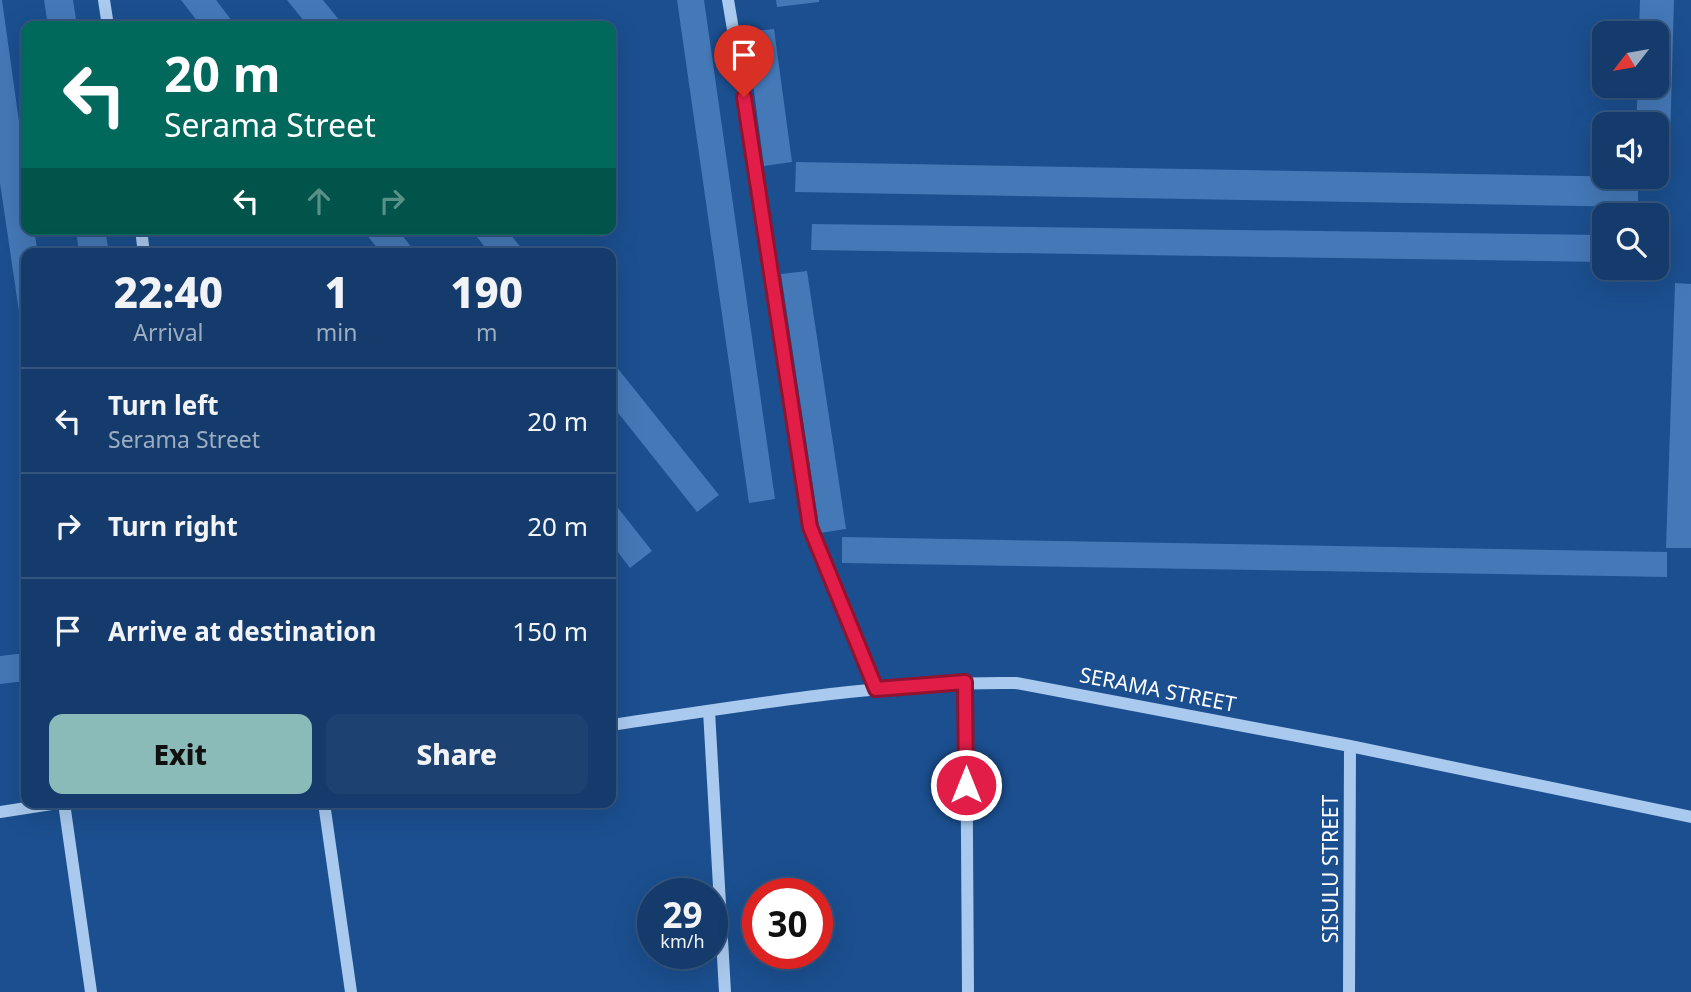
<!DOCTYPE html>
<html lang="en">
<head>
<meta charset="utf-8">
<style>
	body { margin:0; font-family:"Noto Sans",sans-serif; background:#1d4271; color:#f1f3f6; height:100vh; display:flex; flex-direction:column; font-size:26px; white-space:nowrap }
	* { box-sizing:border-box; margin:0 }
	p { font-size:23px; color:#9dadc1 }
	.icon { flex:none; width:38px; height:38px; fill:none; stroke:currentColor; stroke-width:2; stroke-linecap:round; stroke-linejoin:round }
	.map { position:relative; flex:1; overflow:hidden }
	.sheet { position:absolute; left:21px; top:248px; width:595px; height:560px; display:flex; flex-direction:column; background:#143b6b; border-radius:14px; box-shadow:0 7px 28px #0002,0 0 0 2px #33557e }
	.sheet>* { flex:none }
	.hud { position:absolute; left:21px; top:21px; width:595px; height:214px; border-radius:14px; box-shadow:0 7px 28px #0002,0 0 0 2px #33557e; background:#00695c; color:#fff; overflow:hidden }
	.needle { width:46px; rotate:239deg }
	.fabs { position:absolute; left:1592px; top:21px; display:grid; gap:14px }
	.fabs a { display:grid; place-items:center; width:77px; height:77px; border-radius:14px; background:#143b6b; box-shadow:0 7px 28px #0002,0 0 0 2px #33557e; font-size:35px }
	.speed { position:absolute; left:637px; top:878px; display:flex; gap:14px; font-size:35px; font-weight:700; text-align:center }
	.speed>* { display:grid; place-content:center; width:91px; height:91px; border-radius:50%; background:#143b6b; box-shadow:0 7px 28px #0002,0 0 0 2px #33557e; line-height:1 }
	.speed small { font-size:18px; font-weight:400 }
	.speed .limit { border:10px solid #d22; background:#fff; color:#111 }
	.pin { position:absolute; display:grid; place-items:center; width:60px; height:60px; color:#fff; margin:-72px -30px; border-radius:50% 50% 50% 0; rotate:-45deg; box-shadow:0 0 7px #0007 }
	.pin .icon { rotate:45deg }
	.me { position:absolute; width:77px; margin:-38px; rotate:0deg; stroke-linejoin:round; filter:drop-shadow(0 0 5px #0008) }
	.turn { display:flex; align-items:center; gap:24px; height:147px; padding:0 28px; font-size:32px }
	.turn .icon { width:91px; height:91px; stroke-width:2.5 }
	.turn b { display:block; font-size:49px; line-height:60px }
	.lanes { display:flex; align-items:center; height:66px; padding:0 28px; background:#0003; justify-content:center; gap:35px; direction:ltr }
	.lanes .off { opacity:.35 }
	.eta { display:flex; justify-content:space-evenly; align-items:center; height:119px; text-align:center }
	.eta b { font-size:42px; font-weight:800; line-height:49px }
	.button { display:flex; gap:14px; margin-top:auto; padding:14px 28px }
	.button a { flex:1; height:80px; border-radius:14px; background:#8bbbb9; color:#111; font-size:28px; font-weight:800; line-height:80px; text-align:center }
	.button a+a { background:#1d4271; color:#f1f3f6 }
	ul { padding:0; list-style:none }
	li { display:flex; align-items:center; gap:21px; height:105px; padding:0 28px; border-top:2px solid #33557e }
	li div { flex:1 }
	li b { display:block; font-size:26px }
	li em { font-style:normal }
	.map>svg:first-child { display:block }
	.building { fill:#4478b7 }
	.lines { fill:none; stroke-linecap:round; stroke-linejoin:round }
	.minor { stroke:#a9c9ee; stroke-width:12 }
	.route-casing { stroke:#92132f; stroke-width:18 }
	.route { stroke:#e11d48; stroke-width:12 }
	.labels { text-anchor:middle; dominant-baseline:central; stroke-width:5; stroke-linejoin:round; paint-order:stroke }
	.street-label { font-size:21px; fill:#fff; stroke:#1b4f8f }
</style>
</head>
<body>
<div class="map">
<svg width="1691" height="992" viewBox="0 0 1691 992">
	<rect width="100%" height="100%" fill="#1b4f8f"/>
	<!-- building -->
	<path class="building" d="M0 0H2L26 172V229H34L38 254H26V359L0 183Z
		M44 0H73L77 26H48Z
		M181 0H216L236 26H201Z
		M287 0H323L344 26H308Z
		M677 0H704L775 499 749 503Z
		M776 0H819V2L777 7Z
		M1640 0H1674L1669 176H1657V124H1636L1638 86H1657V33H1639Z
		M774 29 792 162 764 166 746 32Z
		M796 162 1638 177V207L795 192Z
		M812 224 1605 235V262L811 250Z
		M76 229H105L109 254H79Z
		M362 229H397L417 254H382Z
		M471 229H506L526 254H490Z
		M807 271 846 529 820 533 781 274Z
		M1675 283 1691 284V548H1666Z
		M611 360 719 495 697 512 611 404Z
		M611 499 652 551 630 568 611 543Z
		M842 537 1667 552V577L842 563Z
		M26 653V681L0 684V656Z"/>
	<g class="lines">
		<!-- minor -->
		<path class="minor" d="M104 0 108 26
			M728 0 761 194 779 332 810 527 876 689
			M141 229 144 254
			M966 682 968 992
			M709 711 725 992
			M611 725C745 706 881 681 1016 683L1350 746 1691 817
			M64 803 91 992
			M324 803 351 992
			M0 812 58 803
			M1349 992 1350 746"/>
	</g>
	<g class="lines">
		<defs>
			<path id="route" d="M744 97 810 527 876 689 965 682 966 785"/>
		</defs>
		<!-- route casing -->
		<use href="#route" class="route-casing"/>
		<!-- route -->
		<use href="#route" class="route"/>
	</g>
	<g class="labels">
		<!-- street labels -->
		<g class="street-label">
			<text transform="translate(1158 689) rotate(11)">SERAMA STREET</text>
			<text transform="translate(1330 869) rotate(-90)">SISULU STREET</text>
		</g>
	</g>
</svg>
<div class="fabs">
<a><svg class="needle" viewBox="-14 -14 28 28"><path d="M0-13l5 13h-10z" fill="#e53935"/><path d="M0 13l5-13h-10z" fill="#9dadc1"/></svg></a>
<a><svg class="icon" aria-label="sound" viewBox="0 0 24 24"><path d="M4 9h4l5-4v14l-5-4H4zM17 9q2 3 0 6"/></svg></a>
<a><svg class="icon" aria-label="search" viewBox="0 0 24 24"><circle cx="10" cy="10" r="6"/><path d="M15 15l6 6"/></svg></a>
</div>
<div class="speed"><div>29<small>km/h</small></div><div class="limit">30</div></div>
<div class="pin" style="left:744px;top:97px;background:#d93025"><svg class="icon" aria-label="arrive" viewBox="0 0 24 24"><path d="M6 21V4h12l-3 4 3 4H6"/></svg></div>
<svg class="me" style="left:966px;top:785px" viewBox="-20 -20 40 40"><circle r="17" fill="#e11d48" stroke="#fff" stroke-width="3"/><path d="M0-11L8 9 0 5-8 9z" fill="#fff"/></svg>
<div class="hud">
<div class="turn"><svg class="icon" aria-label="left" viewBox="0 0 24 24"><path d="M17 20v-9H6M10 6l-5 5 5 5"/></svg><div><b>20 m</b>Serama Street</div></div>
<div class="lanes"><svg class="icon" aria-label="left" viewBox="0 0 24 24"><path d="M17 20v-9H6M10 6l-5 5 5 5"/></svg><svg class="icon off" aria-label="ahead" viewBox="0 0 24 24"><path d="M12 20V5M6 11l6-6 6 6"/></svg><svg class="icon off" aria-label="right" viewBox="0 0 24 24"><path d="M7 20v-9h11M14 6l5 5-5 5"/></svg></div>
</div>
<section class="sheet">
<div class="eta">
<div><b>22:40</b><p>Arrival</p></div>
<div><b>1</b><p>min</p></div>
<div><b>190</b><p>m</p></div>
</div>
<ul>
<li><svg class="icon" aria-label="left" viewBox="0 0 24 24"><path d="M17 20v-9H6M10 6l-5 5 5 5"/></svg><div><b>Turn left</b><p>Serama Street</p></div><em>20 m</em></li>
<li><svg class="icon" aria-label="right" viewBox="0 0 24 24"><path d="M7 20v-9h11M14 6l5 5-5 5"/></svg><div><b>Turn right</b></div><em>20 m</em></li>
<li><svg class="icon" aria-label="arrive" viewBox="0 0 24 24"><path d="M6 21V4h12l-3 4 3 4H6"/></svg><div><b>Arrive at destination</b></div><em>150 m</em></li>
</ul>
<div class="button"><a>Exit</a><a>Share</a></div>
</section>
</div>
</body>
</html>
